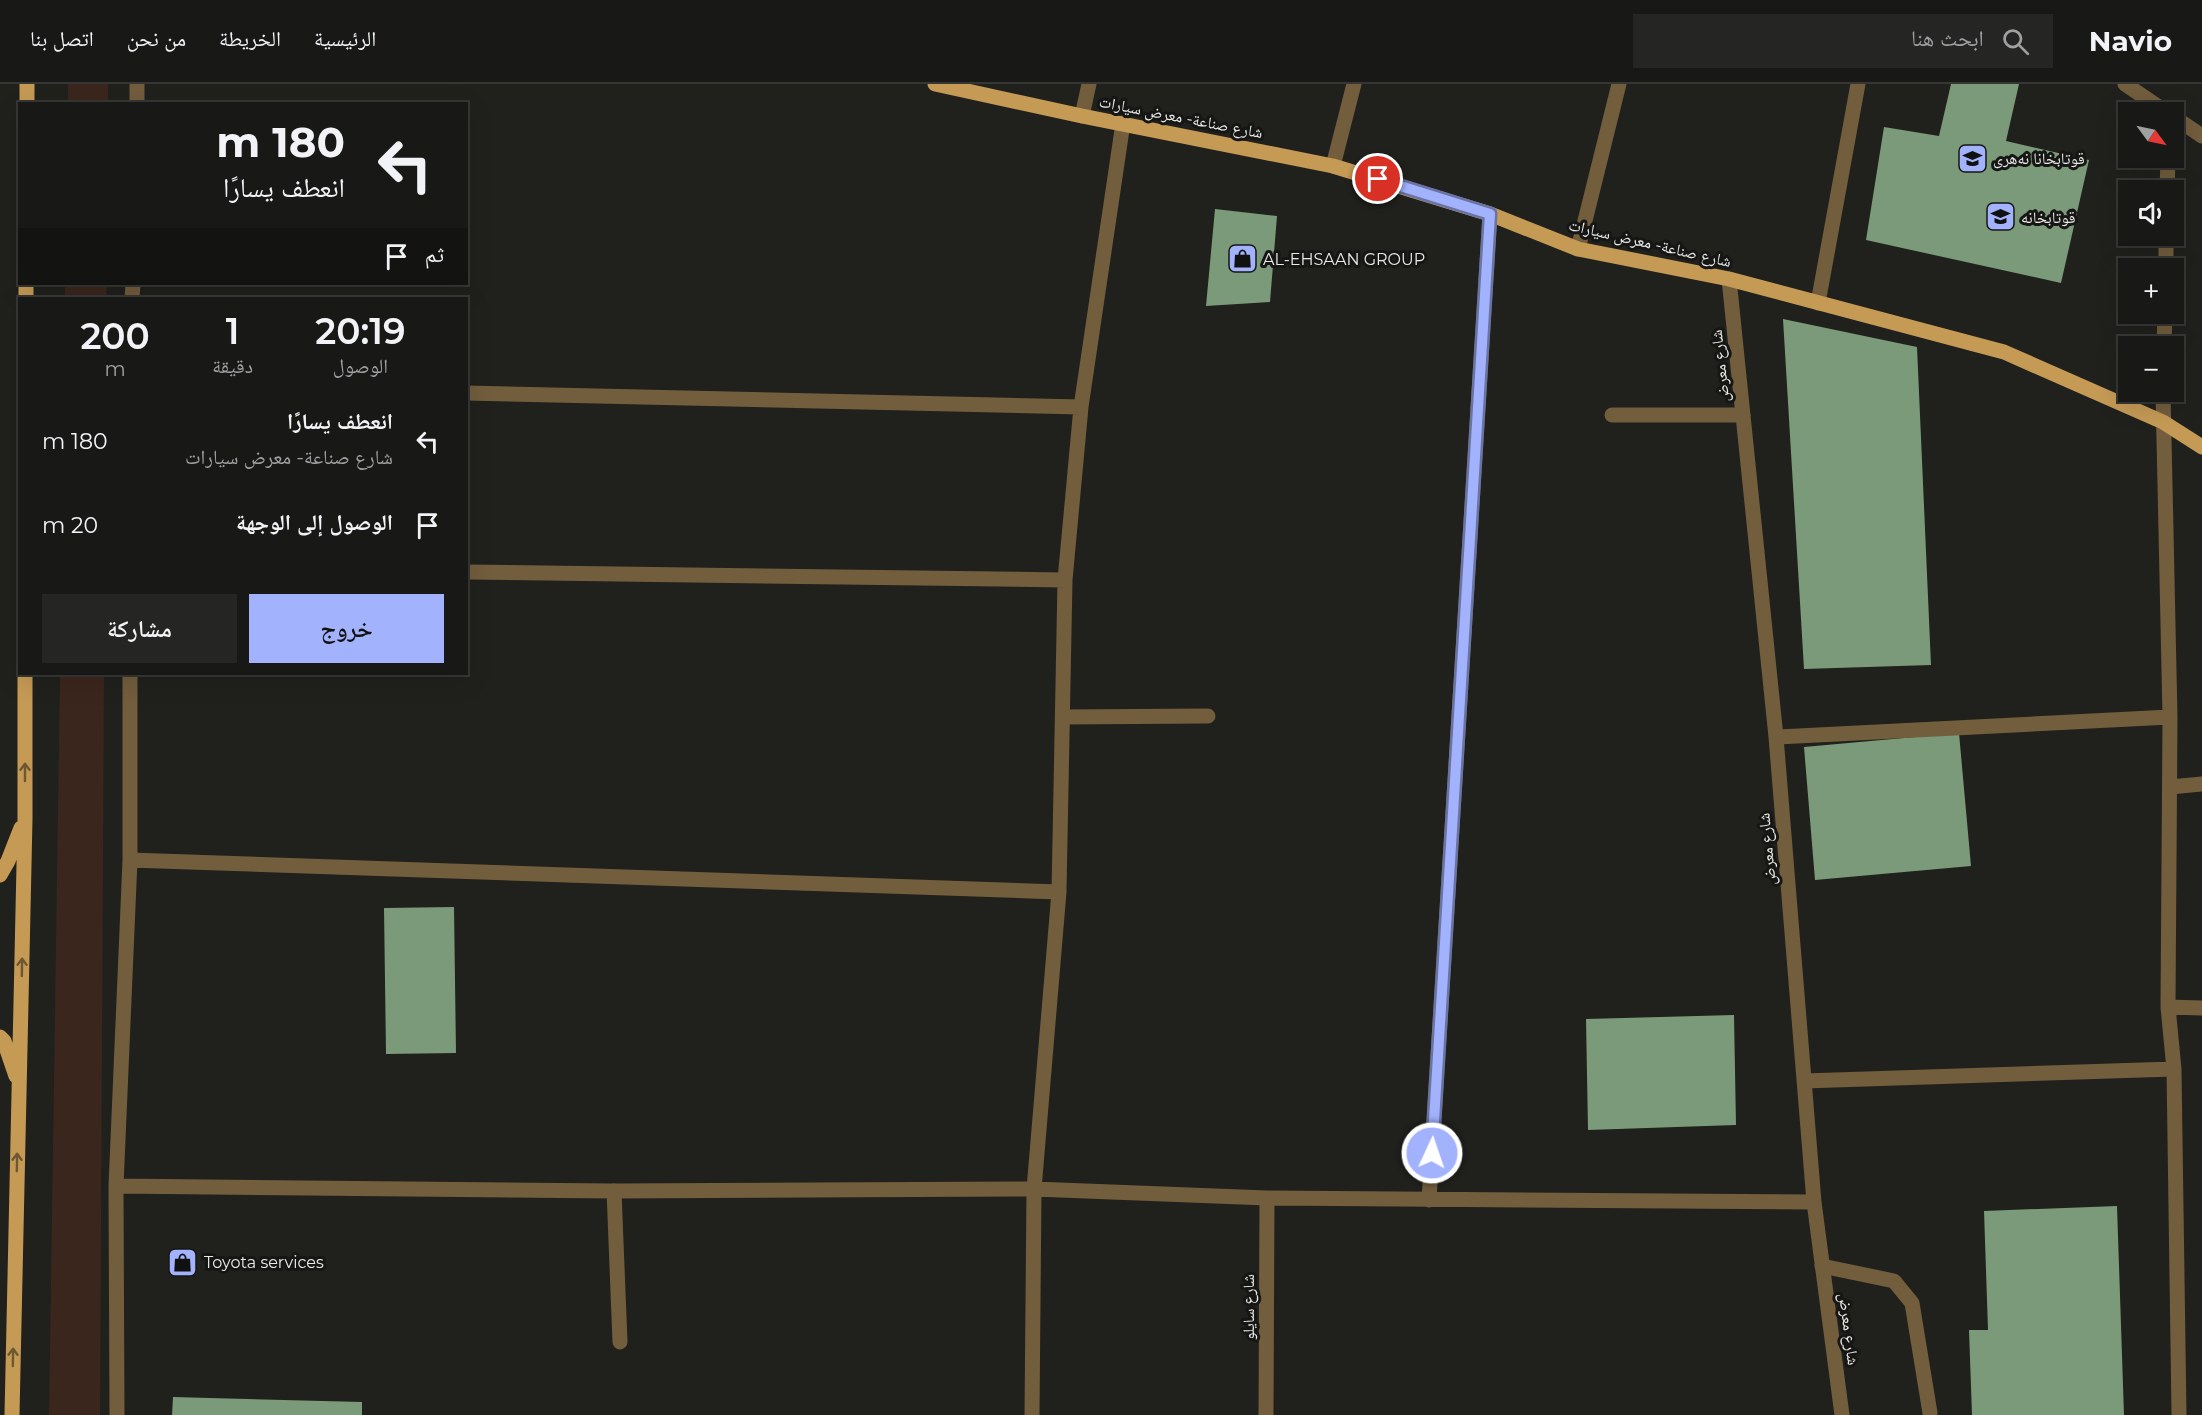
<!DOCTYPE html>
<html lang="ar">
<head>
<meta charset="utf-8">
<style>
	body { margin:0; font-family:Montserrat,"Noto Naskh Arabic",sans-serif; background:#252523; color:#f1f3f6; direction:rtl; height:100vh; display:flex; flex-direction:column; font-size:22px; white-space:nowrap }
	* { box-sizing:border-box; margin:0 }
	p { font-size:20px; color:#9fa0a1 }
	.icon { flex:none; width:33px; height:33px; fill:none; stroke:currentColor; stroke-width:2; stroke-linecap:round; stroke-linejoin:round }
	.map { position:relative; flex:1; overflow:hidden; direction:ltr }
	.sheet { position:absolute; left:18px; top:213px; width:450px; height:378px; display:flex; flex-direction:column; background:#181816; border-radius:0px; box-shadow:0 6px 24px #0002,0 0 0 2px #363735; direction:rtl }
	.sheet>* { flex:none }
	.top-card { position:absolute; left:18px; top:18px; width:450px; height:183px; border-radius:0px; box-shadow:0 6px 24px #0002,0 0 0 2px #363735; direction:rtl; background:#181816; color:#f1f3f6; overflow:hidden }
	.needle { width:39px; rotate:123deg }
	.tools { position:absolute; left:2118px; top:18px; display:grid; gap:12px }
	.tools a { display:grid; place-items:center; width:66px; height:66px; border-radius:0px; background:#181816; box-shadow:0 6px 24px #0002,0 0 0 2px #363735; font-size:30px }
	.pin { position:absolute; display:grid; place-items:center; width:51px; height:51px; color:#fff; margin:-26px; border:3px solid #fff; border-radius:50%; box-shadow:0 2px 6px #0007 }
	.me { position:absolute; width:66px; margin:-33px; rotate:3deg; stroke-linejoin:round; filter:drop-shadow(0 0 4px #0008) }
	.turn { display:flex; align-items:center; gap:21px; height:126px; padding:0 24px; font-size:27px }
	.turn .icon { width:78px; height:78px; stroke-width:2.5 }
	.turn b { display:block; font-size:42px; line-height:51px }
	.then { display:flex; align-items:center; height:57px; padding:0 24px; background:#0003; gap:12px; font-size:22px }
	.eta { display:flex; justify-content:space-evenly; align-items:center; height:102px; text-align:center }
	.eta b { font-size:36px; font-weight:600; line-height:42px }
	.button { display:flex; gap:12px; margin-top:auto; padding:12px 24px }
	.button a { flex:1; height:69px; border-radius:0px; background:#a2b2fd; color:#111; font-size:24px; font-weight:600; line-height:69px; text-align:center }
	.button a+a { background:#252523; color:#f1f3f6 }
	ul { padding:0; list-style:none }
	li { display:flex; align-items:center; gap:18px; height:84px; padding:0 24px }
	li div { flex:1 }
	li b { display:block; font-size:22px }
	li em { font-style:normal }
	header { display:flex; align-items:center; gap:36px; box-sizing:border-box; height:84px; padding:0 30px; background:#181816; border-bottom:2px solid #363735 }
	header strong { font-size:28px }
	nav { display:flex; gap:33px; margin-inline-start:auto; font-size:21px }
	.search { width:420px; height:54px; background:#252523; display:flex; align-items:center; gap:15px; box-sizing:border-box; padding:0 21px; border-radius:0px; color:#9fa0a1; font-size:22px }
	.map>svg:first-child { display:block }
	.green { fill:#3b261d }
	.building { fill:#7b9a79 }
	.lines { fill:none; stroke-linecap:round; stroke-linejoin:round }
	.lane { stroke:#725d3d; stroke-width:15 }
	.street { stroke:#725d3d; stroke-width:15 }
	.primary { stroke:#c59a55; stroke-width:15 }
	.oneway { stroke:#6e5834 }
	.route-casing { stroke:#6974a4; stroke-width:15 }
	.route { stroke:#a2b2fd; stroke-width:10 }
	.labels { text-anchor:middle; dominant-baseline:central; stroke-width:6; stroke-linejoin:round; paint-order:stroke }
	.street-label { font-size:16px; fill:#e9e9e7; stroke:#161614 }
	.poi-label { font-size:16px; fill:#e9e9e7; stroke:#161614; text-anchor:start }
</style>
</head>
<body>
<header>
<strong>Navio</strong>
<div class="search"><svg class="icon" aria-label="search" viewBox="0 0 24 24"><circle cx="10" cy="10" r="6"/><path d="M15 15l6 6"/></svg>ابحث هنا</div>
<nav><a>الرئيسية</a><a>الخريطة</a><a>من نحن</a><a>اتصل بنا</a></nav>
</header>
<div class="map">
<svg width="2202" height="1331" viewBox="0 0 2202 1331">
	<rect width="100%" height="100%" fill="#20201d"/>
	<!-- green -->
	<path class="green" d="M68 0H108V19H68Z
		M65 200H107L106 214H65Z
		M60 590H104L100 1331H49Z"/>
	<!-- building -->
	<path class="building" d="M1951 0H2019L2006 57 2089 76 2061 199 1866 156 1884 43 1939 52Z
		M1215 125 1277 132 1270 218 1206 222Z
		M1783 235 1917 263 1931 581 1804 585Z
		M1959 649 1971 782 1815 796 1804 663Z
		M454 823 456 969 386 970 384 824Z
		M1734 931 1736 1041 1588 1046 1586 935Z
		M2117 1122 2124 1331H1972L1969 1246H1988L1984 1127Z
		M173 1313 362 1318V1331H172Z"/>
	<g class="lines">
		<!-- lane -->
		<path class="lane" d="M1818 219 1858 0
			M1612 331H1743
			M1063 633 1208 632
			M2170 703 2202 700
			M614 1107 620 1258
			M1822 1182 1894 1197 1912 1219 1930 1329"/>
		<!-- street -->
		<path class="street" d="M2125 0 2166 28
			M137 20V0
			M1082 32 1089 0
			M2174 33 2202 52
			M1333 82 1354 0
			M2167 106 2168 74
			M1578 165 1619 0
			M2166 184V152
			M1729 195 1776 653 1814 1118 1842 1331
			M132 214 133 200
			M2164 262 2165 230
			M2163 308 2170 633 2168 923 2174 985 2179 1331
			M466 309 1081 323
			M466 488 1065 496
			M1776 653 2170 633
			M130 776 1059 808
			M2168 923 2202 924
			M1804 997 2174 985
			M116 1102 614 1107 1034 1105 1059 808 1065 496 1081 323 1123 39
			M1429 1116 1490 130
			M117 1331 116 1102 130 776V590
			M1032 1331 1034 1105 1267 1114 1814 1118
			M1266 1331 1267 1114"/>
		<!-- primary -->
		<path class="primary" d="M935 0 1082 32 1333 82 1490 130 1578 165 1729 195 2004 268 2163 338 2202 363
			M27 20V0
			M26 214V200
			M0 791 8 777 21 744
			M0 953 4 957 16 992
			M12 1331 25 735V590"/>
	</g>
	<!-- one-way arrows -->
	<defs><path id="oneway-shaft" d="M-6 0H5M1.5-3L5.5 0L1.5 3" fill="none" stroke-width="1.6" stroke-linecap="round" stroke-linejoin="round" transform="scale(1.5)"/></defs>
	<g class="oneway">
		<use href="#oneway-shaft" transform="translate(25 688) rotate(-90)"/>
		<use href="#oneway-shaft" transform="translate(22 883) rotate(-89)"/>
		<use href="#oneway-shaft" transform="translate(17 1078) rotate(-89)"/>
		<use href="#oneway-shaft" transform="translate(13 1273) rotate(-89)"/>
	</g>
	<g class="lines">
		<defs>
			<path id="route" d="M1378 95 1490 130 1432 1069"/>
		</defs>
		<!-- route casing -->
		<use href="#route" class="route-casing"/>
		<!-- route -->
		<use href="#route" class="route"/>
	</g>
	<!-- icons -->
	<defs>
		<symbol id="school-square" viewBox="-11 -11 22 22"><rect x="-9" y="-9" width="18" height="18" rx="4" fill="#a2b2fd" stroke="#161614"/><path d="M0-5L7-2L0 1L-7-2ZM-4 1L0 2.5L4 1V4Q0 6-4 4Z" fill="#111"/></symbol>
		<symbol id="shop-square" viewBox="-11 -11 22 22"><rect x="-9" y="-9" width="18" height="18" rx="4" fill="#a2b2fd" stroke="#161614"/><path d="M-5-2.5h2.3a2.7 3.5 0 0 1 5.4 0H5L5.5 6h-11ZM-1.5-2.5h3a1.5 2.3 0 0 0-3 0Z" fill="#111"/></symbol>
	</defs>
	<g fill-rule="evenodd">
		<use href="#school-square" x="1956" y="58" width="33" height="33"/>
		<use href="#school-square" x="1984" y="116" width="33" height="33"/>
		<use href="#shop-square" x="1226" y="158" width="33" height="33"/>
		<use href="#shop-square" x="166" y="1162" width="33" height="33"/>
	</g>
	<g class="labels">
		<!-- street labels -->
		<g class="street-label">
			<text transform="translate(1181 33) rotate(11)">شارع صناعة- معرض سيارات</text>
			<text transform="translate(1650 159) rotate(13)">شارع صناعة- معرض سيارات</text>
			<text transform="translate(1720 282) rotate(-96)">شارع معرض</text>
			<text transform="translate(1767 765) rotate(-95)">شارع معرض</text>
			<text transform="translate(1248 1223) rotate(-90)">شارع سايلو</text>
			<text transform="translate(1849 1245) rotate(83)">شارع معرض</text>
		</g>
		<!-- poi labels -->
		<g class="poi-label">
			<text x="1993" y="74">قوتابخانا نەهری</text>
			<text x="2021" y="133">قوتابخانه</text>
			<text x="1263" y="175">AL-EHSAAN GROUP</text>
			<text x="204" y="1178">Toyota services</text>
		</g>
	</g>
</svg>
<div class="tools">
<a><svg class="needle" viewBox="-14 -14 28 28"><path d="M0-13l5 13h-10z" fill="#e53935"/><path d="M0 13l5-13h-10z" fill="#9fa0a1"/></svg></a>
<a><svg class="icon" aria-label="sound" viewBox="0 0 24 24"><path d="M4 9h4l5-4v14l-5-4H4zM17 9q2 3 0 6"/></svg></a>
<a>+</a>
<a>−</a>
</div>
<div class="pin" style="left:1378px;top:95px;background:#d93025"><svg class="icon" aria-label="arrive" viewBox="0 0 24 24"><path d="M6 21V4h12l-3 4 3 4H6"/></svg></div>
<svg class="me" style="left:1432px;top:1069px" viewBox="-20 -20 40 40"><circle r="17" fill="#a2b2fd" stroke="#fff" stroke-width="3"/><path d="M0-11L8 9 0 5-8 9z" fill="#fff"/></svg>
<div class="top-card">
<div class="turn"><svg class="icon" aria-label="left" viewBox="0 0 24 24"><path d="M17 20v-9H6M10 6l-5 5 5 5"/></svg><div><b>180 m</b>انعطف يسارًا</div></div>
<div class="then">ثم<svg class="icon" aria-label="arrive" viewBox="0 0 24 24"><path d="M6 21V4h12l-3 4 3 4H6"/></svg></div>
</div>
<section class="sheet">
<div class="eta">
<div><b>20:19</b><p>الوصول</p></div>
<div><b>1</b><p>دقيقة</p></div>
<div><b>200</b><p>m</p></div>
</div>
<ul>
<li><svg class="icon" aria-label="left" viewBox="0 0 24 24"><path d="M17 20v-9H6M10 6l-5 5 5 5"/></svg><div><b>انعطف يسارًا</b><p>شارع صناعة- معرض سيارات</p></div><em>180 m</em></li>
<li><svg class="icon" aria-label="arrive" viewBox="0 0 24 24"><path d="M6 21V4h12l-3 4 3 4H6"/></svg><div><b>الوصول إلى الوجهة</b></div><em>20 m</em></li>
</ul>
<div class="button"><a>خروج</a><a>مشاركة</a></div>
</section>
</div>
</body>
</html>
